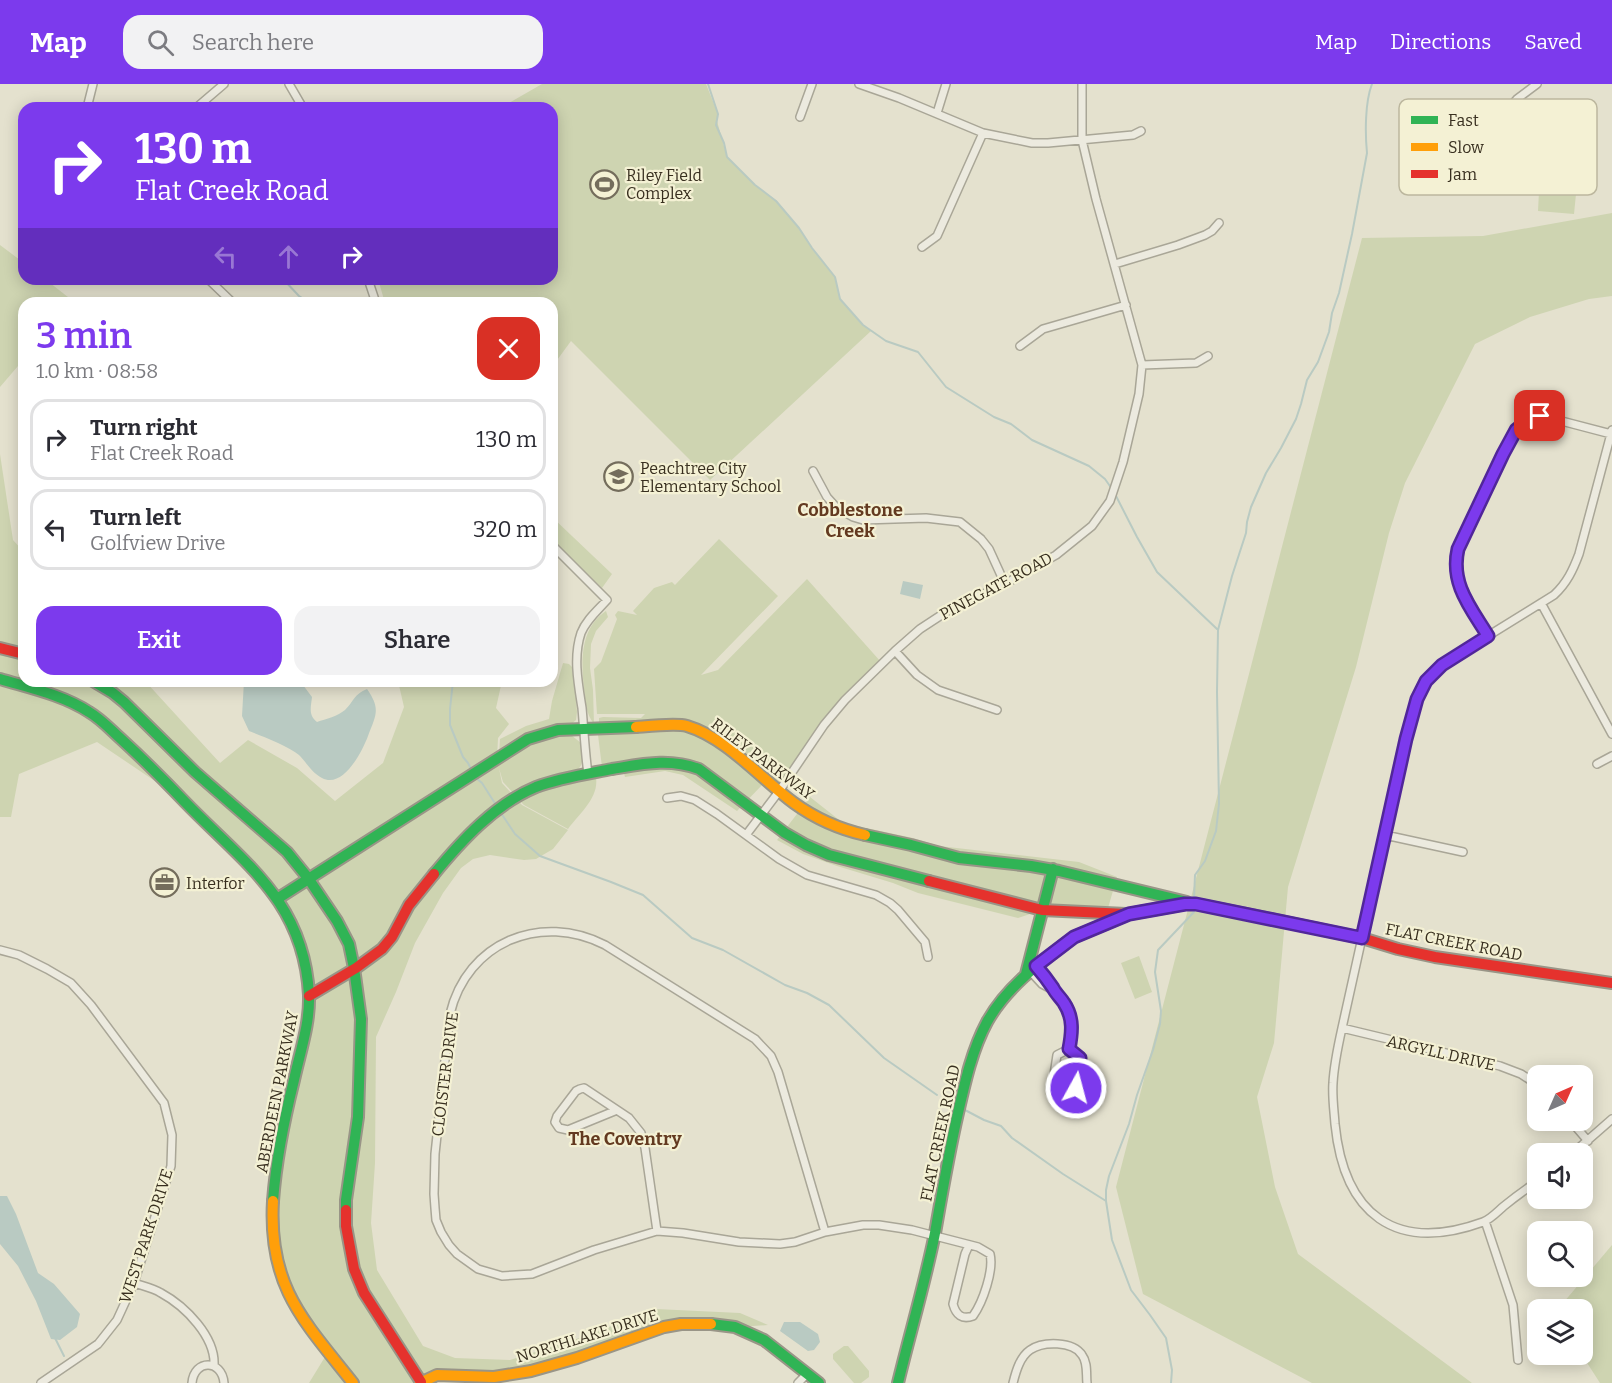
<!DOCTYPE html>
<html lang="en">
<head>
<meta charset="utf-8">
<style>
	body { margin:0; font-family:Bitter,serif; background:#f2f2f3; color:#2b2b33; height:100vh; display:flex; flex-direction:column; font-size:22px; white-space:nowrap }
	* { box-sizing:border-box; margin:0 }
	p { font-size:20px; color:#7c7c81 }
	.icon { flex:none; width:33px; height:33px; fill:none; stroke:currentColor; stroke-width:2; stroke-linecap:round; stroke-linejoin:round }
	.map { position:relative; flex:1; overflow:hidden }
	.sheet { position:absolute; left:18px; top:213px; width:540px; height:390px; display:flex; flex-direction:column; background:#fff; border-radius:18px; box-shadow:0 3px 15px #0003 }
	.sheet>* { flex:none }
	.hud { position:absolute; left:18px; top:18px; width:540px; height:183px; border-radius:18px; box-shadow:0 3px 15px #0003; background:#7c3aed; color:#fff; overflow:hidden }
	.needle { width:39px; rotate:45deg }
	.tools { position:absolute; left:1527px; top:981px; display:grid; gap:12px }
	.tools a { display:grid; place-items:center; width:66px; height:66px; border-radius:12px; background:#fff; box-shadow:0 3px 15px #0003; font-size:30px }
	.pin { position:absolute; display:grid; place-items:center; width:51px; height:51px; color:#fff; margin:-26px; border-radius:12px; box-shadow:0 3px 9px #0006 }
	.me { position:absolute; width:66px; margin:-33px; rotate:7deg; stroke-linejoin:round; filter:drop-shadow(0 0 4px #0008) }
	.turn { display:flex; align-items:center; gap:21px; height:126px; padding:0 18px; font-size:27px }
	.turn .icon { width:78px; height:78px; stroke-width:2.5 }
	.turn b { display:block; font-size:42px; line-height:51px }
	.lanes { display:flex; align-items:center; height:57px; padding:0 18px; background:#0003; justify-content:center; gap:30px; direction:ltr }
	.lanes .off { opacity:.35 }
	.round { display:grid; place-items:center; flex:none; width:63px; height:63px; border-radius:18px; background:#f2f2f3 }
	.head { display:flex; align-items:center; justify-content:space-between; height:102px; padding:0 18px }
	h1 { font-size:36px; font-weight:600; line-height:45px; color:#7c3aed }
	.button { display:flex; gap:12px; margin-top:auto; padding:12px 18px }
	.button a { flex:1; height:69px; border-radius:18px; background:#7c3aed; color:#fff; font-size:24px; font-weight:600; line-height:69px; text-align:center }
	.button a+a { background:#f2f2f3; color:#2b2b33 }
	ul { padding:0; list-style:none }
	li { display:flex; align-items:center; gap:18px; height:81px; margin:0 12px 9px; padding:0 6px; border:3px solid #e1e1e2; border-radius:18px }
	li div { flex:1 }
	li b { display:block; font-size:22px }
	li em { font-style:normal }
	header { display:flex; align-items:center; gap:36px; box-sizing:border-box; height:84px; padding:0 30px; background:#7c3aed; color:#fff }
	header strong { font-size:28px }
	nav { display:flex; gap:33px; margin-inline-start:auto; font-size:21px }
	.search { width:420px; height:54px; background:#f2f2f3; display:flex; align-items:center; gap:15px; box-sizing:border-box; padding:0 21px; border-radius:18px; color:#7c7c81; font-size:22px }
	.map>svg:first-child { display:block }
	.green { fill:#ced4b1 }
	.water { fill:#b9cac2 }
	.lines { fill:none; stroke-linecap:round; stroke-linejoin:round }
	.stream { stroke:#b9cac2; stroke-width:2 }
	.street-casing { stroke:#a9a697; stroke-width:10 }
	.fast-casing { stroke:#999587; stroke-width:14 }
	.slow-casing { stroke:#999587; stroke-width:14 }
	.jam-casing { stroke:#999587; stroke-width:14 }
	.street { stroke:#eceadf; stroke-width:7 }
	.fast { stroke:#30b455; stroke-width:10 }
	.slow { stroke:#ff9f0a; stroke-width:10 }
	.jam { stroke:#e5322d; stroke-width:10 }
	.route-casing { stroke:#51269a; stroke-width:15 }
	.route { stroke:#7c3aed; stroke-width:10 }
	.labels { text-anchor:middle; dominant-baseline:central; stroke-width:4.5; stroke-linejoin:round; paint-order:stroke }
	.poi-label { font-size:16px; fill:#382f1f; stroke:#f4f1d4; text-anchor:start }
	.street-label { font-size:16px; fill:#382f1f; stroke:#f4f1d4 }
	.neighbourhood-label { font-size:18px; font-weight:bold; fill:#633a20; stroke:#f4f1d4 }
	.key { fill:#f4f1d4; stroke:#bcb79e; stroke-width:1.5 }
	.key-label { font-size:16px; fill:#382f1f }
</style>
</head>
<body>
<header>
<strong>Map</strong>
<div class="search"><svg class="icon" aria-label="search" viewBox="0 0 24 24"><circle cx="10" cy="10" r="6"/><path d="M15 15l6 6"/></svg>Search here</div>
<nav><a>Map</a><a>Directions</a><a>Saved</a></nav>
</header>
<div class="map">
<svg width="1612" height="1299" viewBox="0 0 1612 1299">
	<rect width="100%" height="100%" fill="#e4e1ce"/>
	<!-- green -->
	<path class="green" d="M542 0H706L718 30 717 37 727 73 755 101 777 117 799 144 812 164 835 193 840 215 863 241 871 247 710 396 571 257 552 283V219H385L378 195H552V24H500Z
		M1539 107 1576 110 1574 130 1538 127Z
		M1612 129V212L1589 215 1530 233 1475 260 1405 399 1389 449 1356 583 1288 803 1274 959 1257 1013 1275 1103 1298 1170 1472 1299H1312L1143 1210 1116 1103 1362 154 1483 152Z
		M0 161 24 179V195H45L73 217 71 219H24V275L0 303Z
		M0 370 13 456 24 468V597H145L220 679 248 656 297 684 335 717 383 679 404 623 398 597H502L496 624 509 640 498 654 497 675C524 663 541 654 571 651L581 659C582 674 586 680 573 690L515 711 503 698 499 684 502 699 522 721 568 746 553 765 536 775 524 776 490 771 473 775 461 784 443 809 415 859 396 908 376 953 375 1079 371 1139 377 1186 423 1262 455 1274 510 1276 589 1251 656 1225 740 1229 768 1241 664 1248 579 1279 517 1295 444 1291 420 1299H309L328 1268 284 1202 273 1127 309 912 303 875 277 815 183 716 97 658 19 690 11 733H0Z
		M552 433 612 490 602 504 552 456Z
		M719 455 778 512 701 591 718 586 807 495 881 578 830 633 780 706 767 696 737 727 683 691 665 687 625 693 622 682 602 683 598 651 609 649 629 648 636 640 599 641V634L603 633 641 634 645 630H597L594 585 601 578 617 535 615 531 618 527 637 531 633 527 654 504 672 498 675 501Z
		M606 527 608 533 596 547 591 560 590 584 593 606 594 640C586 630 585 617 584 605 581 577 580 544 606 527Z
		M563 579 569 580 574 585 577 628 576 636 568 643 499 671 500 655 526 642 549 635 552 617Z
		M596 694C599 714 579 730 568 745L524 721 519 716 549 703Z
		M810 713 843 739 913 754 939 762 1079 778 1117 793 1108 824 1089 828 1042 826 1018 834 918 809 893 799 837 782 803 770 777 756Z
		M1139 872 1152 908 1135 915 1121 879Z
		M1612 1161V1299H1600L1582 1271V1226L1558 1225Z
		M844 1262H848L869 1287V1293L861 1299H854L833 1275V1270Z"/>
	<!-- water -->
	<path class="water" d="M903 497 923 501 920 515 900 510Z
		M244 597C250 597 258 596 264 597 279 601 287 604 303 601L312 613C311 623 308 631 317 638 326 635 338 632 345 626 354 617 354 610 367 605 381 625 376 631 368 652 362 668 343 705 322 694 312 689 306 678 299 671 288 662 262 652 249 647L242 632Z
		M0 1112H7L16 1130 38 1189 54 1200 80 1230 77 1243 60 1256 51 1255 36 1217 18 1182 0 1160Z
		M784 1238H800L818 1250 820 1258 814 1266 808 1267 780 1247Z"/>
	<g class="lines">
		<!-- stream -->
		<path class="stream" d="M708 0 718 30 716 41 724 59 727 73 755 101 776 117 799 144 812 164 835 193 840 215 863 241 886 257 918 268 946 303 994 333 1011 340 1032 356 1089 382 1105 395 1112 405
			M283 195 299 212 310 219
			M1115 410 1137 453 1157 488 1217 545
			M453 597 450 625V641L463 673 468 679 472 687
			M476 694 482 699 496 721
			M501 729 515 750 540 772 611 798 643 811 692 854 723 866 785 901 807 909 829 921 884 974 937 1011
			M1194 815 1195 791 1205 777 1216 747 1219 720 1217 608 1218 546 1232 492 1246 449 1247 438 1251 423 1266 389 1281 364 1296 335 1301 320 1307 296 1318 278 1329 248 1332 229 1339 209 1352 150 1367 69C1365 49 1365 18 1372 0
			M965 1026 984 1036 1001 1042 1012 1054 1063 1090 1106 1117
			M55 1254 64 1272
			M1171 1299 1172 1286 1166 1254 1150 1231 1131 1206 1112 1156 1106 1117V1106L1109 1092 1129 1040 1137 1011 1153 966 1160 940 1161 927 1155 888 1158 866 1194 828"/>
		<defs>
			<path id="street" d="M289 0 303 24
				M859 0 899 14 983 49 1032 59H1048L1133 51 1141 47
				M87 24 93 0
				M196 24 224 0
				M937 29 946 0
				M800 33 812 0
				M1478 98 1500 34 1517 15 1537 0
				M922 163 937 152 983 49
				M1115 180 1178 161 1205 151 1212 147 1219 139
				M208 195 233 219
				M368 195 376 219
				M1020 262 1043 245 1126 221
				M1142 281 1196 279 1208 272
				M813 387 827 413 836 423 853 433 863 436 926 434 960 438 981 455 989 465 1005 500
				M552 461 607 516C598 526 586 536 581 549 573 573 578 599 582 624 584 646 585 668 588 690
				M1541 519 1612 650
				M1488 552 1458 499 1456 474 1461 458 1503 370 1516 346 1530 335 1540 332 1550 334 1611 350
				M895 567 917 591 938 606 997 626
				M1597 680 1612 672
				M667 714 681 712 695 716 717 730 779 775 807 791 876 811 890 819 898 826 925 858 928 873
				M746 751 780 706 824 641 845 616 895 567 920 545 949 526 1005 500 1056 471 1092 442 1110 417 1123 378 1139 310 1142 281 1096 115 1082 56V0
				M1385 751 1463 768
				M0 866 19 871 47 885 71 899 91 921 164 1019 172 1051 171 1082 134 1199 117 1236 98 1260 41 1299
				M1036 882C1040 887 1045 891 1049 896 1051 900 1052 904 1055 908 1072 928 1074 940 1069 965
				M1030 887 1042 900 1053 906
				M1342 944 1500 982 1521 990 1538 1001
				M1069 965 1080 974 1076 1004C1070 1013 1059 1010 1052 1004L1057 971Z
				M584 1004 617 1026 568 1046 559 1044 555 1038 557 1032 576 1007 580 1005Z
				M617 1026 629 1034 641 1049 645 1064 657 1147
				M1570 1036 1588 1057
				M1572 1070 1612 1035
				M1538 1097C1526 1105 1515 1113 1504 1122 1498 1127 1491 1135 1483 1138 1395 1170 1344 1130 1335 1040 1334 1026 1332 1012 1333 999 1334 980 1338 962 1342 944L1406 655 1417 615 1427 597 1441 581 1554 511C1567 499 1573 486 1579 470L1612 346
				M1485 1137 1513 1221 1518 1276
				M825 1148 778 988 771 972 755 955 605 861C541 828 467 858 450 930L435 1070 434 1110 435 1124 436 1136 441 1148 449 1161 457 1170 478 1185 502 1192 532 1190 594 1166 657 1147 683 1149 739 1158 780 1160 795 1158 825 1148 863 1141H879L912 1146 978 1163 990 1170C994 1186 983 1218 973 1232 962 1236 956 1231 953 1220L965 1170 969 1161
				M134 1199C143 1202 153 1204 161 1209 185 1222 216 1253 214 1282
				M192 1299C194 1275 222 1275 224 1299
				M798 1299 807 1290
				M1013 1299C1016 1287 1020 1273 1030 1266 1043 1257 1073 1257 1082 1271 1088 1279 1086 1290 1087 1299"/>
			<path id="fast" d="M0 595C30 604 63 611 89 628 101 635 110 645 120 654 143 675 164 696 185 718 244 779 304 817 309 911 310 940 300 968 294 996 284 1036 276 1076 273 1117
				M93 597 113 609 124 618 195 688 287 768 308 794 337 837 349 860 354 884 361 935 358 1033 346 1116V1126
				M865 751 911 761 959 774 1031 782 1059 787 1187 818
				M434 790C462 756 495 720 536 703 560 694 587 690 612 685 643 680 669 674 699 685L785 749 806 761 829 771 929 797
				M277 815 528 655 558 646 636 643
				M1026 890 1053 785
				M711 1240 735 1243 764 1256 819 1299
				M898 1299C910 1249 925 1199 935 1149 942 1109 949 1068 958 1029 965 998 972 966 987 938 1007 902 1042 877 1074 853"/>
			<path id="slow" d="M636 643C649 642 676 639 687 642 727 654 761 695 794 719 816 735 839 745 865 751
				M1074 853 1129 830 1185 820H1196L1271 835
				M273 1117C268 1203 304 1237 353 1299
				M420 1299 437 1291 494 1293 531 1287 577 1274 664 1243 681 1240H711"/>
			<path id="jam" d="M0 564 24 570
				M929 797 1042 826 1126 830
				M1271 835 1362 854 1398 865 1435 873 1612 899
				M309 912 356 884 382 865 392 853 409 821 434 790
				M346 1126V1142L354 1185 364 1209 421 1298"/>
		</defs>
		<!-- street casing -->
		<use href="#street" class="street-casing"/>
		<!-- fast casing -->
		<use href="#fast" class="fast-casing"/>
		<!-- slow casing -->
		<use href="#slow" class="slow-casing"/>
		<!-- jam casing -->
		<use href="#jam" class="jam-casing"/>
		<!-- street -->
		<use href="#street" class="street"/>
		<!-- fast -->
		<use href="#fast" class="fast"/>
		<!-- slow -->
		<use href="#slow" class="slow"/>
		<!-- jam -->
		<use href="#jam" class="jam"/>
	</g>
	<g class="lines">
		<defs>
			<path id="route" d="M1076 1004 1080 974 1069 965C1072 949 1074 934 1064 919 1061 914 1056 910 1053 904 1047 895 1043 890 1036 882L1074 853 1129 830 1185 820H1196L1362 854 1406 655 1417 615 1426 597 1442 581 1488 552C1471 524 1450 500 1458 465L1503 370 1516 346 1530 335 1540 332"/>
		</defs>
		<!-- route casing -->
		<use href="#route" class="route-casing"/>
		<!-- route -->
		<use href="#route" class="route"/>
	</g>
	<!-- icons -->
	<defs>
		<symbol id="stadium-ring" viewBox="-11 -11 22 22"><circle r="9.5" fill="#f4f1d4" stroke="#746d5c" stroke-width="1.5"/><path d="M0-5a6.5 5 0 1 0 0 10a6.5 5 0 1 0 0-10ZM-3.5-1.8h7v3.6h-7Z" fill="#746d5c"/></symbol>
		<symbol id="school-ring" viewBox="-11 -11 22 22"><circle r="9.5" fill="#f4f1d4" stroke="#746d5c" stroke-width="1.5"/><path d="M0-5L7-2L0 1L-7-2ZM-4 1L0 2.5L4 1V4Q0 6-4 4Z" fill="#746d5c"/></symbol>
		<symbol id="office-ring" viewBox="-11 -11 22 22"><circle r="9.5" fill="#f4f1d4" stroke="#746d5c" stroke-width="1.5"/><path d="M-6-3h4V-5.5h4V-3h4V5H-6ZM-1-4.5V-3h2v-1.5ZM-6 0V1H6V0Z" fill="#746d5c"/></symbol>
	</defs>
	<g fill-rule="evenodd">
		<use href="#stadium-ring" x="588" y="84" width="33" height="33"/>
		<use href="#school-ring" x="602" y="376" width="33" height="33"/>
		<use href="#office-ring" x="148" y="782" width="33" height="33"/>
	</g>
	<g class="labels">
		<!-- poi labels -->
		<g class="poi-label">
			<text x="626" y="91">Riley Field<tspan x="626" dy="18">Complex</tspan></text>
			<text x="640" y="384">Peachtree City<tspan x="640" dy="18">Elementary School</tspan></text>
			<text x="186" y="799">Interfor</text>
		</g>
		<!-- street labels -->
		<g class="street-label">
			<text transform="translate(996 502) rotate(-28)">PINEGATE ROAD</text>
			<text transform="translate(763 675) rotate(37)">RILEY PARKWAY</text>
			<text transform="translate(1454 858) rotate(11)">FLAT CREEK ROAD</text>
			<text transform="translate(1441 969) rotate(13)">ARGYLL DRIVE</text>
			<text transform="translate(445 990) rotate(-83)">CLOISTER DRIVE</text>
			<text transform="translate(277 1008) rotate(-79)">ABERDEEN PARKWAY</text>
			<text transform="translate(940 1049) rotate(-78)">FLAT CREEK ROAD</text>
			<text transform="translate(146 1152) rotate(-72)">WEST PARK DRIVE</text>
			<text transform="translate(587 1252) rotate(-17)">NORTHLAKE DRIVE</text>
		</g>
		<!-- neighbourhood labels -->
		<g class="neighbourhood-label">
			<text x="850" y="426">Cobblestone<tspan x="850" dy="21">Creek</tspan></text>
			<text x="625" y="1055">The Coventry</text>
		</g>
	</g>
	<!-- legend -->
	<rect x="1399" y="15" width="198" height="96" rx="9" class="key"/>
	<rect x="1411" y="32" width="27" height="8" fill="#30b455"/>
	<rect x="1411" y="59" width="27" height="8" fill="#ff9f0a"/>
	<rect x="1411" y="86" width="27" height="8" fill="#e5322d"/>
	<g class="key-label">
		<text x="1448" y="42">Fast</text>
		<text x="1448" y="69">Slow</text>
		<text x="1448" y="96">Jam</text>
	</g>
</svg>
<div class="tools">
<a><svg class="needle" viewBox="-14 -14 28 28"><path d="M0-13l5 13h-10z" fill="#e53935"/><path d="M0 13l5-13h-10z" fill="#7c7c81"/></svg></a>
<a><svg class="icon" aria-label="sound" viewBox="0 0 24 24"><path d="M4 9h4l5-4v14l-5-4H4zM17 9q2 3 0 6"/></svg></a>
<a><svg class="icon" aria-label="search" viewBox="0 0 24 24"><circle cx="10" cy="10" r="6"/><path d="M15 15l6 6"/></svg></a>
<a><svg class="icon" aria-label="layers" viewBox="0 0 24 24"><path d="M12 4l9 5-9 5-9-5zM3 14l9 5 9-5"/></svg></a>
</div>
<div class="pin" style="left:1540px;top:332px;background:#d93025"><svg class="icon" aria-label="arrive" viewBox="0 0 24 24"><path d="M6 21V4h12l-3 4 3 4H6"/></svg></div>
<svg class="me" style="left:1076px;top:1004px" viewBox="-20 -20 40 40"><circle r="17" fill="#7c3aed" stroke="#fff" stroke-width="3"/><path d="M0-11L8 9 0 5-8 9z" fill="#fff"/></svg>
<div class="hud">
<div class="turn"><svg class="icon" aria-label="right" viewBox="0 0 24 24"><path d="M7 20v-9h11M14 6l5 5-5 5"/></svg><div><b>130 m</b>Flat Creek Road</div></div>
<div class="lanes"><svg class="icon off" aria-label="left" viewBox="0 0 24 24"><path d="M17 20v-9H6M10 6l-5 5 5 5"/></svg><svg class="icon off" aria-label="ahead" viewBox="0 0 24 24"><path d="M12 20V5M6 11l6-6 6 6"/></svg><svg class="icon" aria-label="right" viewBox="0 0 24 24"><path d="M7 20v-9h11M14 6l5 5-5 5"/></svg></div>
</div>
<section class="sheet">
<div class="head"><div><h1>3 min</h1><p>1.0 km · 08:58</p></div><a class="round" style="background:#d93025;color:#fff"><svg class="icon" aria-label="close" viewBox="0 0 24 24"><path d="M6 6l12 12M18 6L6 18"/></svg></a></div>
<ul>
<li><svg class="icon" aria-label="right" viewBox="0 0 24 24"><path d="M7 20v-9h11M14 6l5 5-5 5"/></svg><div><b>Turn right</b><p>Flat Creek Road</p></div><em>130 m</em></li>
<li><svg class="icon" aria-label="left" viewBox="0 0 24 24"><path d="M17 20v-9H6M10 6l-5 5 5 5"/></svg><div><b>Turn left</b><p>Golfview Drive</p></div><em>320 m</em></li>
</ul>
<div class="button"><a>Exit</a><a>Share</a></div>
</section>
</div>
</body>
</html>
